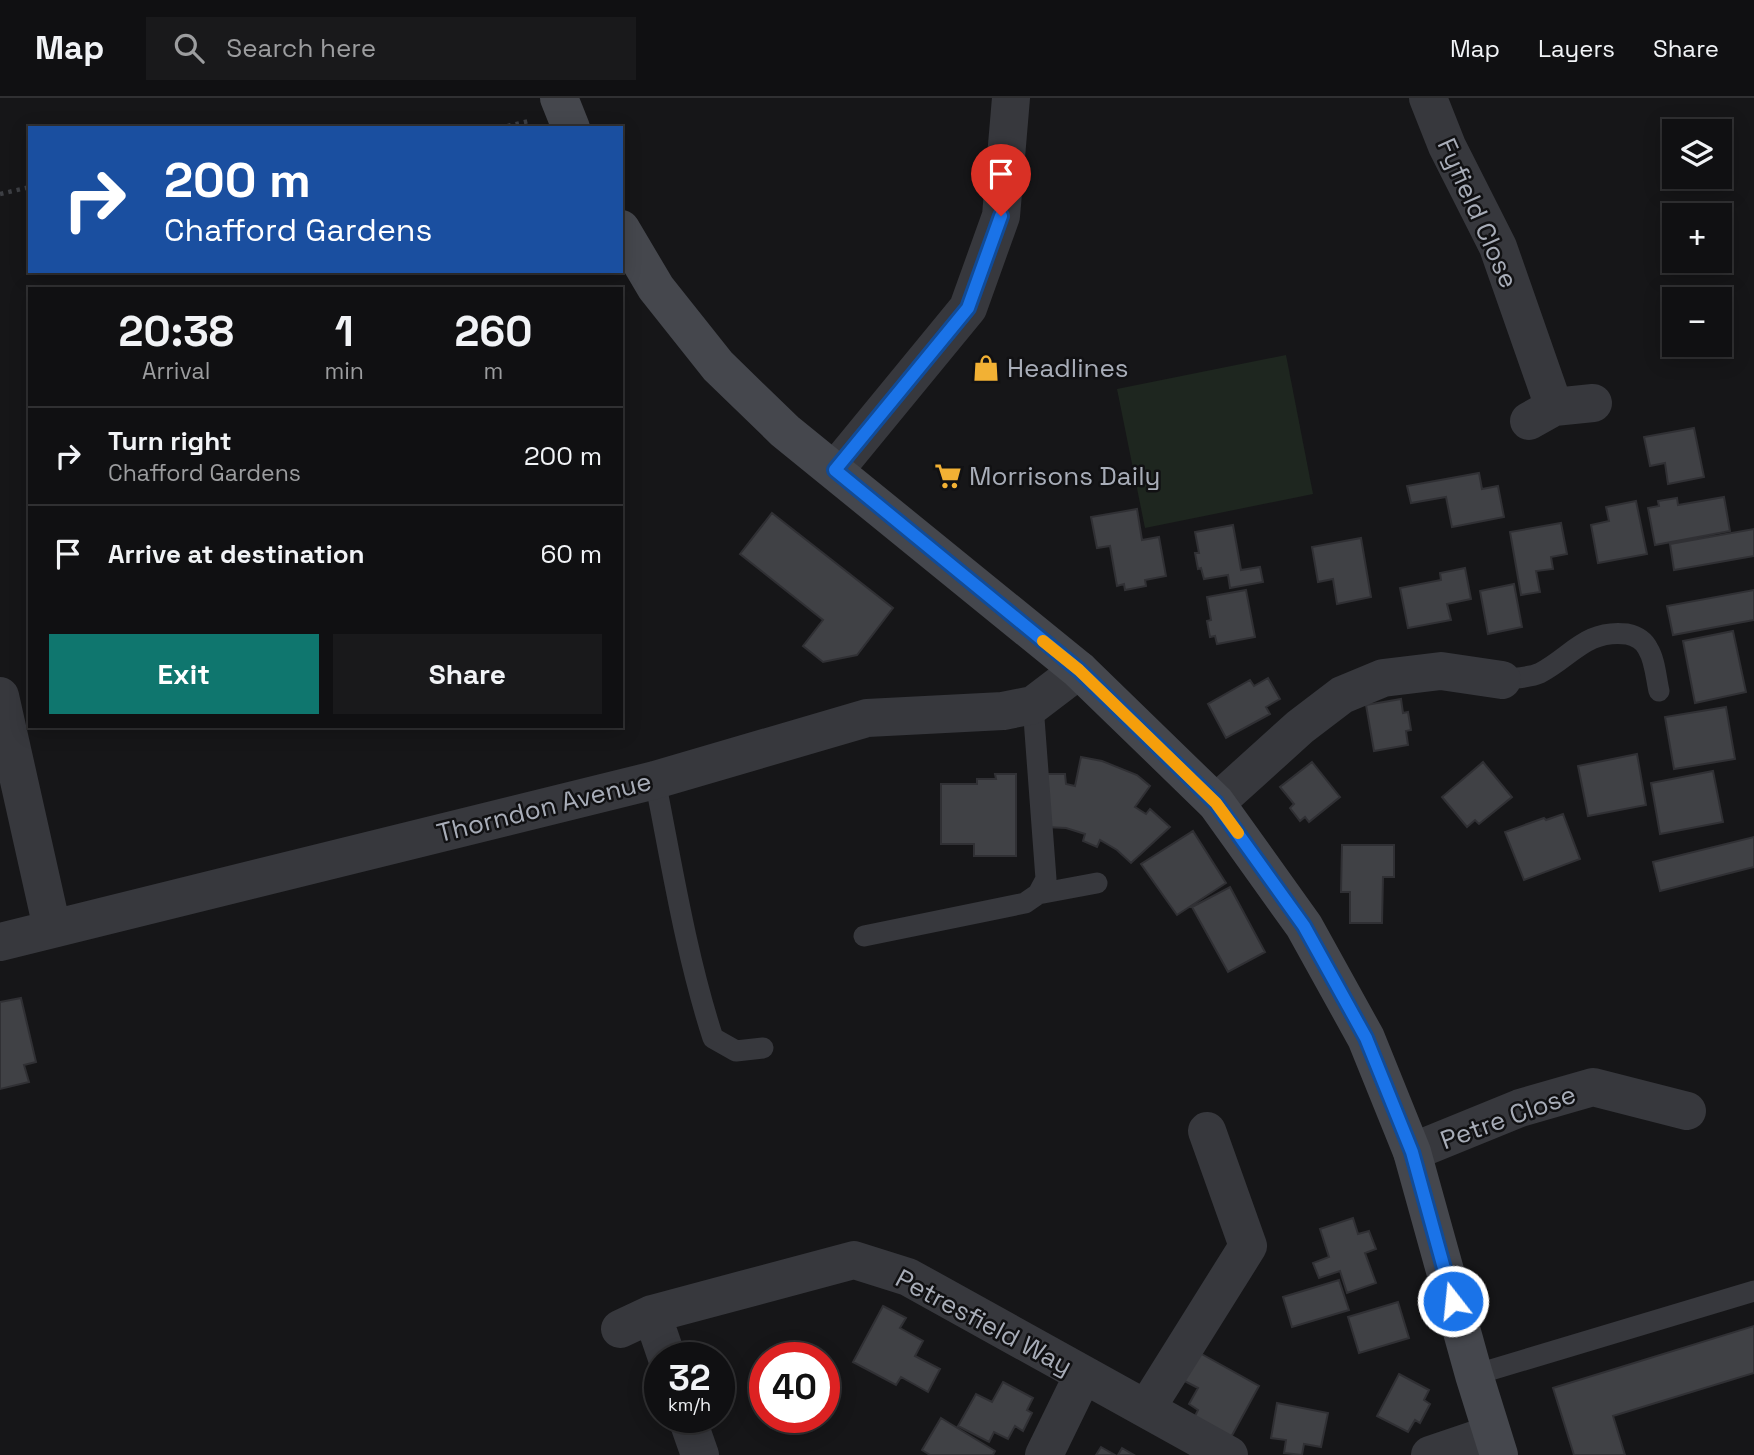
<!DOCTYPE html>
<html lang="en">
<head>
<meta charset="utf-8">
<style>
	body { margin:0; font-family:"Space Grotesk",sans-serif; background:#19191b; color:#f1f3f6; height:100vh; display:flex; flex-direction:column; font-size:26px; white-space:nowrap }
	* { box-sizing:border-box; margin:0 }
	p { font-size:23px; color:#9c9d9f }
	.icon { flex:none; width:38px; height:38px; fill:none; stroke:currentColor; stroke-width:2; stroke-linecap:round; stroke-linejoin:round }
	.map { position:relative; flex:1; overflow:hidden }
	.panel { position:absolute; left:28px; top:189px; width:595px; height:441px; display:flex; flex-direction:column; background:#101012; border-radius:0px; box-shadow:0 4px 18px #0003,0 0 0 2px #303032 }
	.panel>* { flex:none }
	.hud { position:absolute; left:28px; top:28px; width:595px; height:147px; border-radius:0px; box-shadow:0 4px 18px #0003,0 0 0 2px #303032; background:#1a4fa0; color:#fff; overflow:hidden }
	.tools { position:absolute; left:1662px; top:21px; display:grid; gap:14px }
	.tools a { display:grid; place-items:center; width:70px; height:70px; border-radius:0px; background:#101012; box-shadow:0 4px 18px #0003,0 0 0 2px #303032; font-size:35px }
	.speed { position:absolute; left:644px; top:1244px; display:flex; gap:14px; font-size:35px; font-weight:700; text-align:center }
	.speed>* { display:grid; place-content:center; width:91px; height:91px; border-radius:50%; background:#101012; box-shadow:0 4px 18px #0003,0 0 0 2px #303032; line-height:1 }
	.speed small { font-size:18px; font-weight:400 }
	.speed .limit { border:10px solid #d22; background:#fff; color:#111 }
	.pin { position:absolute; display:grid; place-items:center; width:60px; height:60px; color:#fff; margin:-72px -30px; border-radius:50% 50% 50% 0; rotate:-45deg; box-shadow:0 0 7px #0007 }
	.pin .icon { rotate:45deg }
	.me { position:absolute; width:77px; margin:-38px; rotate:344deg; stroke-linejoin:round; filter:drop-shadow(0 0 5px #0008) }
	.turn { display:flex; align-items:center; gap:24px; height:147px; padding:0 21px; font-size:32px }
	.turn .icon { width:91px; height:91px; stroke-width:2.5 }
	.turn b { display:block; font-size:49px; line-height:60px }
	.eta { display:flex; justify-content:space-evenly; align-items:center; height:119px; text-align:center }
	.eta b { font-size:42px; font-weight:800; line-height:49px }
	.button { display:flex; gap:14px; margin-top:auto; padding:14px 21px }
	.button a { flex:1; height:80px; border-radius:0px; background:#0f766e; color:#fff; font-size:28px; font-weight:800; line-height:80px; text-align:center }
	.button a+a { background:#19191b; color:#f1f3f6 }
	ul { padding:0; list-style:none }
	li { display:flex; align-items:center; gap:21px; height:98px; padding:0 21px; border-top:2px solid #303032 }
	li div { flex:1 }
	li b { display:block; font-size:26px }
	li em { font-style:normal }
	header { display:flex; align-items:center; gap:42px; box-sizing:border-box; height:98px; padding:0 35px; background:#101012; border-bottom:2px solid #303032 }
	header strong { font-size:33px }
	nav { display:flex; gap:38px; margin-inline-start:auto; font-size:24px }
	.search { width:490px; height:63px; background:#19191b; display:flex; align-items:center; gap:18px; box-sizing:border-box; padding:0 24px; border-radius:0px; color:#9c9d9f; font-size:26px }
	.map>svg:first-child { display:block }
	.green { fill:#1e261f }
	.building { fill:#404145; stroke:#303034; stroke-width:2 }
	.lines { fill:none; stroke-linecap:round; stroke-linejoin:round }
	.path { stroke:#3d3f44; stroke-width:4.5; stroke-dasharray:3.5 5; stroke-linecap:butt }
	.lane { stroke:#37383d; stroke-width:21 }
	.street { stroke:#37383d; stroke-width:38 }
	.secondary { stroke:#45474d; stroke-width:38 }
	.route-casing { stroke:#114b97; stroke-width:18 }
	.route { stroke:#1a73e8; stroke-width:12 }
	.slow { stroke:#f59e0b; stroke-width:12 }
	.labels { text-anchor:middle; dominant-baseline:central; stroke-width:5; stroke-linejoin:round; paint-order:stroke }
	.street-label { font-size:26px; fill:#a8adb8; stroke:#111113 }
	.poi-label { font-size:26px; fill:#a8adb8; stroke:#111113; text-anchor:start }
</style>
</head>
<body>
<header>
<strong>Map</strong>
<div class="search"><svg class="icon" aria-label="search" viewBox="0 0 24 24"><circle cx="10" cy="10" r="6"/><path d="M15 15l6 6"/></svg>Search here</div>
<nav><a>Map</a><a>Layers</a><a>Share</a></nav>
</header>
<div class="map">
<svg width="1754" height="1357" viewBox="0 0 1754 1357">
	<rect width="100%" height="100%" fill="#161618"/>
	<!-- green -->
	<path class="green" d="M1286 257 1313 396 1145 430 1117 291Z"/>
	<!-- building -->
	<path class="building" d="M1694 330 1704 379 1668 386 1665 365 1650 368 1644 339Z
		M1479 375 1482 391 1498 388 1504 419 1452 429 1446 399 1411 405 1407 388Z
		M1724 399 1730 433 1655 447 1648 410 1659 408 1658 403 1677 400 1678 407Z
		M1636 403 1647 456 1598 465 1591 427 1609 423 1606 409Z
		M1137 411 1142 442 1159 439 1166 478 1145 482 1146 488 1125 492 1124 486 1117 488 1110 448 1097 450 1091 419Z
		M772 415 893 510 857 557 823 564 803 548 823 522 740 456Z
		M1561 425 1567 456 1551 459 1553 471 1536 473 1540 494 1521 497 1510 434Z
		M1233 427 1241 472 1260 469 1263 484 1230 490 1228 477 1204 481 1201 470 1198 471 1195 455H1199L1195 434Z
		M1754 431V458L1674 472 1670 446Z
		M1361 440 1371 499 1337 506 1333 481 1318 484 1312 449Z
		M1465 470 1471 501 1447 506 1451 522 1408 530 1400 490 1441 482 1440 475Z
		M1514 486 1522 529 1488 536 1480 493Z
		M1246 492 1255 539 1217 546 1215 538 1210 539 1207 523 1211 522 1207 499Z
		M1754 492V522L1673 537 1667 508Z
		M1733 533 1746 594 1695 605 1683 543Z
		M1268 580 1280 601 1266 609 1270 616 1226 640 1208 606 1250 582 1254 588Z
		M1401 601 1403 615 1408 614 1411 632 1406 633 1408 647 1374 653 1366 607Z
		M1726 609 1735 661 1674 671 1665 619Z
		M1637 656 1646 707 1588 718 1578 668Z
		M1081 659 1102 663 1137 677 1150 688 1135 709 1146 716 1150 711 1170 729 1131 765 1117 752 1100 742 1097 749 1083 743 1085 736 1066 730 1046 729 1043 676H1065L1066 686 1075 688Z
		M1312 664 1340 699 1309 724 1305 719 1300 723 1290 710 1294 706 1280 689Z
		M1483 664 1512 699 1479 726 1475 722 1467 729 1442 699Z
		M1713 673 1723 724 1660 736 1651 685Z
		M995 676H1016V758H974V746H941V686H977V681H996Z
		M1563 716 1580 761 1524 782 1505 734 1544 720 1546 722Z
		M1193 733 1226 785 1177 817 1141 766Z
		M1754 739V769L1660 793 1653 764Z
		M1342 747H1394V779H1383L1382 825H1350V794H1341Z
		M1230 789 1265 854 1228 874 1192 809Z
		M21 900 36 964 24 967 29 984 0 991V904Z
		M1353 1120 1358 1136 1369 1133 1376 1151 1365 1155 1376 1185 1347 1195 1340 1173 1319 1180 1313 1165 1329 1159 1320 1131Z
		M1339 1182 1349 1212 1292 1229 1283 1199Z
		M1398 1204 1409 1240 1359 1255 1348 1219Z
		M883 1208 906 1220 900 1230 923 1243 915 1258 940 1271 928 1294 901 1279 896 1287 853 1264Z
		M1754 1228V1275L1613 1318 1625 1357H1574L1553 1290Z
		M1189 1249 1259 1288 1230 1341 1194 1320 1198 1312 1189 1306 1198 1290 1173 1277Z
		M1399 1276 1429 1292 1424 1302 1430 1306 1420 1325 1415 1322 1408 1334 1377 1318Z
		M1003 1284 1033 1300 1027 1312 1032 1315 1023 1333 1015 1328 1008 1341 994 1334 989 1344 958 1328 976 1296 992 1304Z
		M1277 1305 1328 1315 1321 1349 1304 1346 1302 1357 1284 1355 1286 1342 1271 1340Z
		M941 1320 995 1353 993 1357H930L922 1352Z
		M1101 1349 1115 1357H1096Z
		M1122 1350 1134 1357H1118Z"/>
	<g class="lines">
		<!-- path -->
		<path class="path" d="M499 30 529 23
			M0 96 30 89"/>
		<!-- lane -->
		<path class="lane" d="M1502 582C1514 580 1529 580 1540 575 1571 559 1586 531 1627 536 1636 538 1644 542 1648 551 1655 562 1656 580 1659 593
			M655 682C672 768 686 857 713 940L736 953 763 950
			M1038 796 1097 785
			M864 838 1025 805 1038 796 1046 781 1033 607
			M1474 1277 1754 1193"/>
		<!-- street -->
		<path class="street" d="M1428 0 1447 48 1498 149 1554 309
			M1529 323 1554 309 1593 305
			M835 372 968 210 1001 118 1011 0
			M0 598 52 830
			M1216 705 1300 629 1342 597 1383 580 1441 573 1502 582
			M0 844 655 682 867 620 1003 613 1033 607 1079 572
			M1412 1054 1520 1010 1593 989 1687 1013
			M652 1216 667 1260
			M620 1231 652 1216 854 1162 908 1179 1229 1357
			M1146 1311 1248 1148 1207 1033
			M687 1320 700 1357
			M1044 1357 1083 1277
			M1430 1357 1492 1336"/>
		<!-- secondary -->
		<path class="secondary" d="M559 0 571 30
			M621 131 656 190 718 268 785 333 1079 572 1216 705 1304 828 1366 940 1412 1054 1474 1277 1499 1357"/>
	</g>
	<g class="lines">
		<defs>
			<path id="route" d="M1001 118 968 210 835 372 1079 572 1216 705 1304 828 1366 940 1412 1054 1453 1203"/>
		</defs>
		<!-- route casing -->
		<use href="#route" class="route-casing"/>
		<!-- route -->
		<use href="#route" class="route"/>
		<!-- slow -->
		<path class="slow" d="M1043 543 1079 572 1216 705 1238 735"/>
	</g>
	<!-- icons -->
	<defs>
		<symbol id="shop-bare" viewBox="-9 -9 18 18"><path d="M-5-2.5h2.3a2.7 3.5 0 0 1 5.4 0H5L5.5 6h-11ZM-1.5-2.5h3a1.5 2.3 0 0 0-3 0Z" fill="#f2b134" stroke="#111113" stroke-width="2.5" paint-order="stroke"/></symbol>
		<symbol id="supermarket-bare" viewBox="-9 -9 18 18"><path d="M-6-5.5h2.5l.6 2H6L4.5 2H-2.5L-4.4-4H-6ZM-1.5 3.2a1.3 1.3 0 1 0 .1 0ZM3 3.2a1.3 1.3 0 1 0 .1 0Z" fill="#f2b134" stroke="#111113" stroke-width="2.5" paint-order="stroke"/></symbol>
	</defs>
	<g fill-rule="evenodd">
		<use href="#shop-bare" x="967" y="251" width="38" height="38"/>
		<use href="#supermarket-bare" x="929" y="359" width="38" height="38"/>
	</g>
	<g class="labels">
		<!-- street labels -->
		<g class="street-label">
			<text transform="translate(1478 115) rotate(66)">Fyfield Close</text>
			<text transform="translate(544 709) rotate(-14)">Thorndon Avenue</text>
			<text transform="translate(1508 1019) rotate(-20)">Petre Close</text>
			<text transform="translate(984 1224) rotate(28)">Petresfield Way</text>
		</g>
		<!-- poi labels -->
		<g class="poi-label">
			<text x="1007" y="270">Headlines</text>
			<text x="969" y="378">Morrisons Daily</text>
		</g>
	</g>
</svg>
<div class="tools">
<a><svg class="icon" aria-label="layers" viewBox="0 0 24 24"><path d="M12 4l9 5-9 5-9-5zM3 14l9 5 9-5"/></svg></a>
<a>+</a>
<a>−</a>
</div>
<div class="speed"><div>32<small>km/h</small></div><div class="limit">40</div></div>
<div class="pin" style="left:1001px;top:118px;background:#d93025"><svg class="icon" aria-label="arrive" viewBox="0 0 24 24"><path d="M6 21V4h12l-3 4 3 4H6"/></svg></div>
<svg class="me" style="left:1453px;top:1203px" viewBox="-20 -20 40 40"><circle r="17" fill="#1a73e8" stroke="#fff" stroke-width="3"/><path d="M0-11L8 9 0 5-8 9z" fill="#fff"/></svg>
<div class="hud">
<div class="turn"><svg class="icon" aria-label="right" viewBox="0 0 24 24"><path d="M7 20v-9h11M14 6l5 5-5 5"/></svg><div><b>200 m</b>Chafford Gardens</div></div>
</div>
<section class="panel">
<div class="eta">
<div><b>20:38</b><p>Arrival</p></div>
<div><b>1</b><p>min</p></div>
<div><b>260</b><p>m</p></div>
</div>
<ul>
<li><svg class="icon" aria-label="right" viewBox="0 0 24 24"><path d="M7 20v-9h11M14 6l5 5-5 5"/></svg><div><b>Turn right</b><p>Chafford Gardens</p></div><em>200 m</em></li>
<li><svg class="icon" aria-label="arrive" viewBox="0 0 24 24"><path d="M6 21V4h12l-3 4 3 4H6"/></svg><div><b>Arrive at destination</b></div><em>60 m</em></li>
</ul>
<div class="button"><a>Exit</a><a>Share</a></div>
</section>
</div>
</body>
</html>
